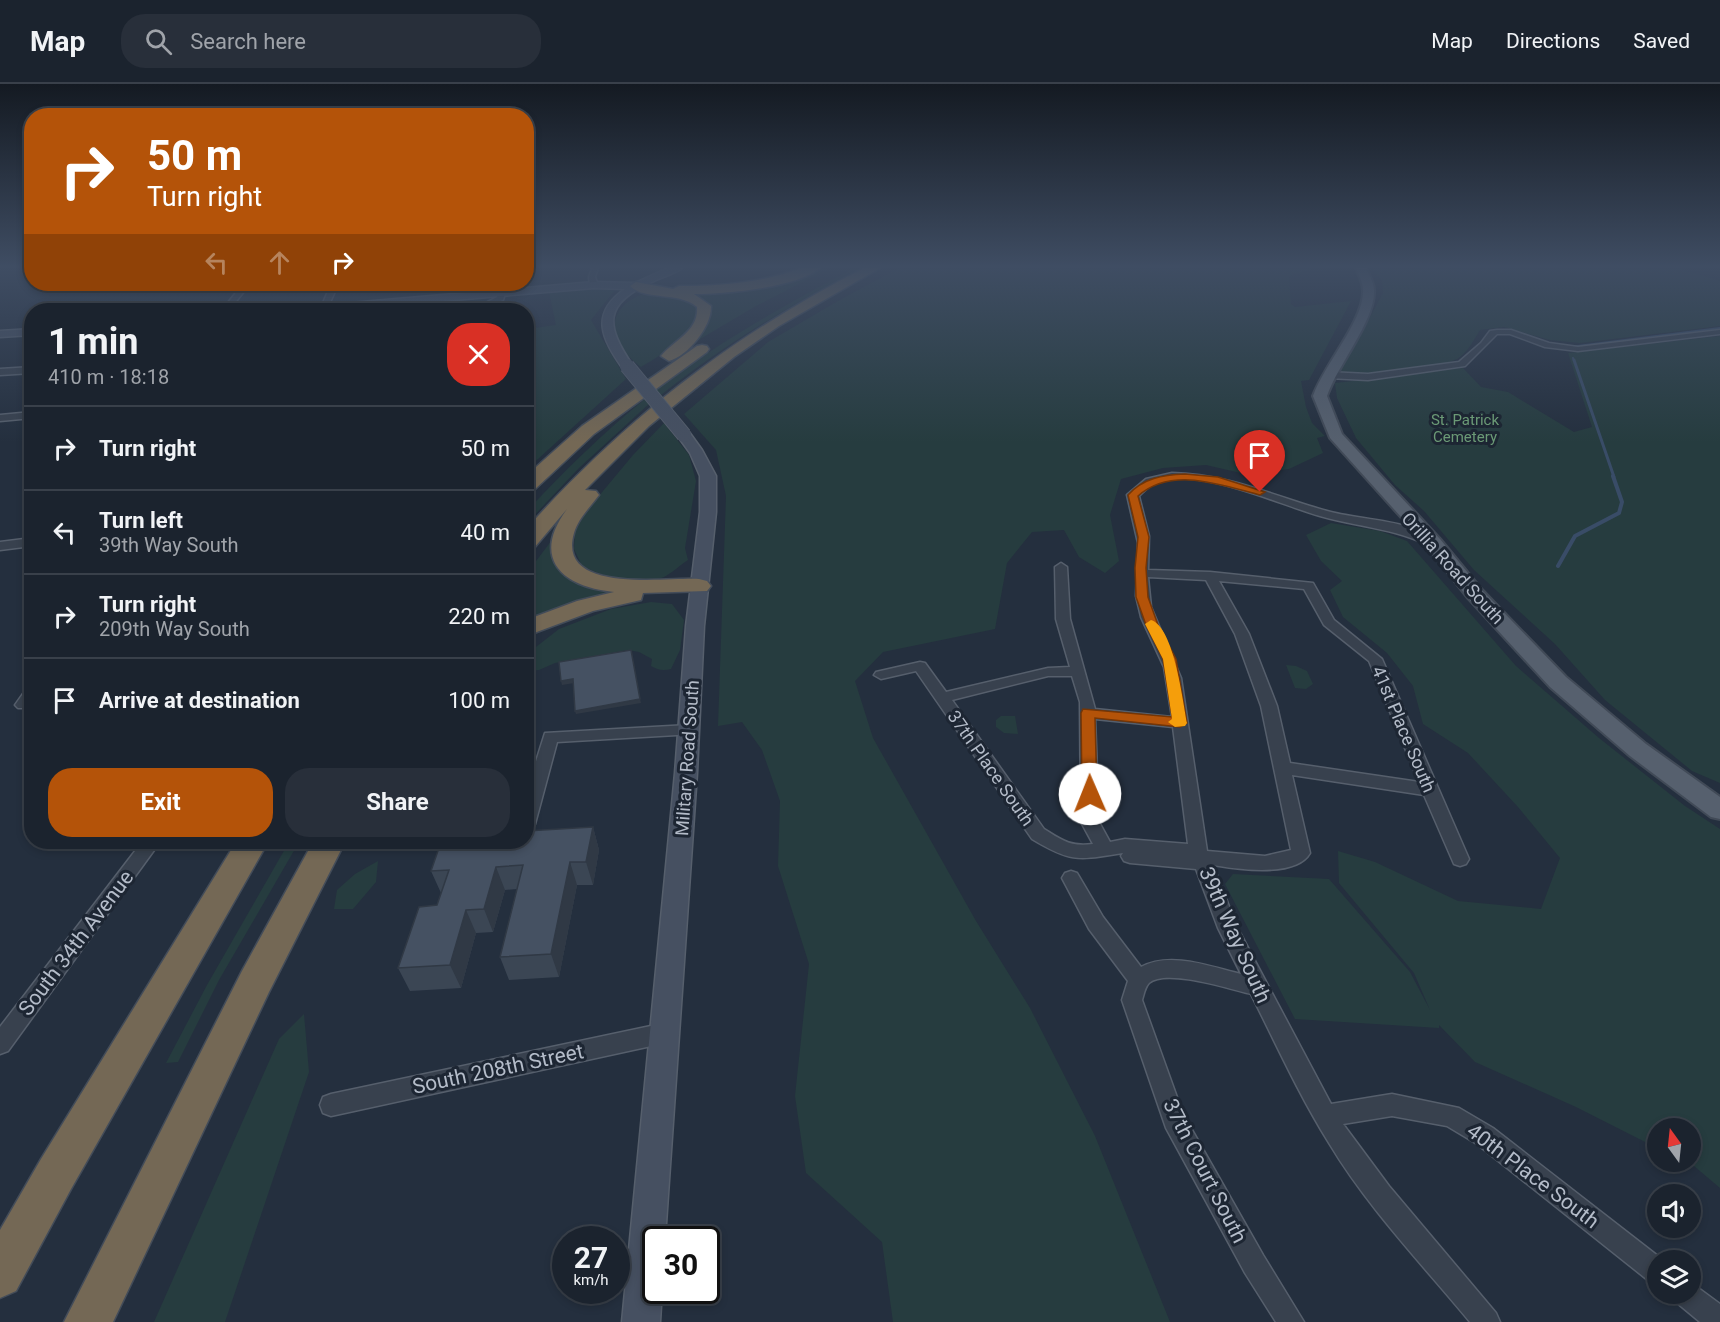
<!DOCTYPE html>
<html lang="en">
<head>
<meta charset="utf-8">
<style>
	body { margin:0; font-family:Roboto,sans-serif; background:#282f3a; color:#f1f3f6; height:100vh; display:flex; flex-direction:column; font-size:22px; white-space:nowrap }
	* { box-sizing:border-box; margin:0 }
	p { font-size:20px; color:#a0a4aa }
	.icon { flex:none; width:33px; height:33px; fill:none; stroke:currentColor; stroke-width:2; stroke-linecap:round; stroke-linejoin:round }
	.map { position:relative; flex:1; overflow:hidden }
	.panel { position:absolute; left:24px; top:219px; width:510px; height:546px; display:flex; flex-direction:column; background:#1b232e; border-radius:24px; box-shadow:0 3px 9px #0003,0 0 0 2px #39404a }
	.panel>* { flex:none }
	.top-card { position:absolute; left:24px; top:24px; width:510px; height:183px; border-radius:24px; box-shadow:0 3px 9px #0003,0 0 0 2px #39404a; background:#b45309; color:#fff; overflow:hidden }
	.needle { width:39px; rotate:345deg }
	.controls { position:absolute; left:1647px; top:1034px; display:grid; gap:12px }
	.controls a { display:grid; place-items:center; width:54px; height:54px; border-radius:50%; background:#1b232e; box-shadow:0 3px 9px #0003,0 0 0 2px #39404a; font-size:30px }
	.speed { position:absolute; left:552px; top:1142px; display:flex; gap:12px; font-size:30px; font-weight:700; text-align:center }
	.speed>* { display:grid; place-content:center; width:78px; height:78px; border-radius:50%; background:#1b232e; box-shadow:0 3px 9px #0003,0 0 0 2px #39404a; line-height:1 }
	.speed small { font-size:15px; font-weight:400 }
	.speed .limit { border:3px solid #111; border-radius:9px; background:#fff; color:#111 }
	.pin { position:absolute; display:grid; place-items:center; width:51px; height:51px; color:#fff; margin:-62px -26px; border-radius:50% 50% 50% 0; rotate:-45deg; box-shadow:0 0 6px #0007 }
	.pin .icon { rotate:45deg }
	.me { position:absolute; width:66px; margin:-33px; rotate:359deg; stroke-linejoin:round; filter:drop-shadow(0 0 4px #0008) }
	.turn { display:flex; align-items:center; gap:21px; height:126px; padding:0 24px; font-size:27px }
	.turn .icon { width:78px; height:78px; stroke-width:2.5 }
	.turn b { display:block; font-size:42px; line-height:51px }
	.lanes { display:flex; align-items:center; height:57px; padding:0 24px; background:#0003; justify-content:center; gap:30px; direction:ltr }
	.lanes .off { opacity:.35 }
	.round { display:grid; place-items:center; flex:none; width:63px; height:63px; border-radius:24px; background:#282f3a }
	.headline { display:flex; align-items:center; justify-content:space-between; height:102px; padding:0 24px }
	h1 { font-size:36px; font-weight:700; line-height:45px }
	.button { display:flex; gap:12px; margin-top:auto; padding:12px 24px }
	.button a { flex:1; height:69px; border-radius:24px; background:#b45309; color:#fff; font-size:24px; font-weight:700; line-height:69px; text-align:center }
	.button a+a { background:#282f3a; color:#f1f3f6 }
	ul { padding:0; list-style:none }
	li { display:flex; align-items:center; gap:18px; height:84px; padding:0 24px; border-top:2px solid #39404a }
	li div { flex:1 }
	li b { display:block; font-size:22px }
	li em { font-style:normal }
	header { display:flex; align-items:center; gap:36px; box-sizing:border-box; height:84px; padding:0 30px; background:#1b232e; border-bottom:2px solid #39404a }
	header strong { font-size:28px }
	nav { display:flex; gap:33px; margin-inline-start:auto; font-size:21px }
	.search { width:420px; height:54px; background:#282f3a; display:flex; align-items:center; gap:15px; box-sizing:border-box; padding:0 21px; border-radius:24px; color:#a0a4aa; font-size:22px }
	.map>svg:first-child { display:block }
	.green { fill:#263c3f }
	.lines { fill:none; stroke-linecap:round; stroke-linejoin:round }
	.stream-far2 { stroke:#394c67; stroke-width:2 }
	.stream-far1 { stroke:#394c67; stroke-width:3 }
	.stream { stroke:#394c67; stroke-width:4 }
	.minor-casing { stroke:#565f6c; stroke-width:3 }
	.tertiary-casing { stroke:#565f6c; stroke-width:3 }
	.secondary-casing { stroke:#565f6c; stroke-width:3 }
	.primary-casing { stroke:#414a57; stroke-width:4 }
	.motorway-casing { stroke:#434c59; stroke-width:3 }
	.minor { fill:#38414e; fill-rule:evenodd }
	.tertiary { fill:#38414e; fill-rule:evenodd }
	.secondary { fill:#465061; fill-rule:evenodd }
	.primary { fill:#56606e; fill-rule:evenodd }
	.motorway { fill:#746855; fill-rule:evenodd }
	.secondary-bridge-casing { stroke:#565f6c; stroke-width:16; stroke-linecap:butt }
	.secondary-bridge { stroke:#465061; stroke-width:14 }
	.wall { fill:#3b4654 }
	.shaded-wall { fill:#303945 }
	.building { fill:#455162; stroke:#303945; stroke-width:1.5 }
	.route { fill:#b45309; stroke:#753606; stroke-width:1.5 }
	.slow { fill:#f59e0b }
	.labels { text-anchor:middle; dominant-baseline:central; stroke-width:6; stroke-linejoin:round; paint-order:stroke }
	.far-park-label { font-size:15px; fill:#6b9a76; stroke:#1d2633 }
	.street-label { font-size:18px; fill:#b4bcc9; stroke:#1d2633 }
	.near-street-label { font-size:21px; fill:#b4bcc9; stroke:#1d2633 }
</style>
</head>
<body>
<header>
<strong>Map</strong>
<div class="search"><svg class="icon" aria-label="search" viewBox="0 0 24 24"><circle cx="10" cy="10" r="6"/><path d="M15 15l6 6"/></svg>Search here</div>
<nav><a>Map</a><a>Directions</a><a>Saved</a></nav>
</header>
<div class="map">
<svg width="1720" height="1238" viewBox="0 0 1720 1238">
	<rect width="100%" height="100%" fill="#242f3e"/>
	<!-- green -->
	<path class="green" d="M818 184H830L756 222 673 271 709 236 711 227 708 218 688 209 717 207Z
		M854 184H864C792 219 724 261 661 311L656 306C718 258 785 221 854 184Z
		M899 184H1316L1289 192 1291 220 1295 223 1351 217 1309 296 1301 297 1306 323 1312 339 1325 352 1317 354 1323 369 1289 385 1245 390 1206 381 1163 384 1121 395 1110 431 1119 477 1105 489 1079 473 1064 446 1032 448 1007 479 995 545 883 568 855 597 873 654 976 837 1030 924 1095 1052 1170 1238H893L882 1158 806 1089 795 1012 809 880 778 782 780 717 762 666 742 638 718 642 726 412 716 366 684 330 768 258 838 217Z
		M1372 184H1678L1720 197V242L1580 259 1550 256 1504 243 1480 246C1473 257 1468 268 1457 275 1441 284 1355 297 1341 287L1383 209 1382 197Z
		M599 204 614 207 591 236 626 295 527 385V245L556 241 549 208Z
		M650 209 691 217 697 225C698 248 659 273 641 283 631 276 619 263 615 250 610 228 631 211 650 209Z
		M1720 252V699L1692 687 1605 616 1555 560 1474 486 1424 427 1395 401 1356 354 1337 314 1335 299 1463 284 1481 303 1508 308 1574 348 1592 343 1568 269Z
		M646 314 650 319 579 384 527 439V427C564 387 603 349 646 314Z
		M664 339 689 371 696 397 685 464 688 476C680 481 672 489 664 493 638 505 606 493 582 482L574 465 575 447 588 425 633 371Z
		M1331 439 1380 447 1407 457 1516 582 1599 654 1685 722 1720 745V1104L1694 1082 1683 1077H1690V1044H1658L1657 1064 1576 1023 1475 978 1439 941V944L1295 935 1225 800 1233 790 1329 795 1410 888 1430 926 1414 889 1339 799 1338 767 1375 778 1458 817 1541 825 1560 774 1518 723 1468 669 1423 640 1413 602 1387 569 1343 533 1330 506 1342 497 1321 477 1306 451Z
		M555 452 581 500 600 506 627 509 527 540V489Z
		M651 518 672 520 684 536 680 566 671 585C663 587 658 586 651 582L652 575 639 568 628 566 555 579 539 586 527 587V570L559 545 611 525Z
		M1286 581 1296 582 1307 587 1313 600 1306 605 1295 604Z
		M1001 632H1015L1018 650 1004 649 996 643V636Z
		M289 758H299L219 896 178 978 166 979 207 901Z
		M378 777 376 798 353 825H334L337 806 355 790Z
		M304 930 309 988 225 1238H154L279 955Z"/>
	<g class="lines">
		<!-- stream-far2 -->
		<path class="stream-far2" d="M1570 263 1720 244
			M1573 274 1574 277"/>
		<!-- stream-far1 -->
		<path class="stream-far1" d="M1574 276 1614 393"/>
		<!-- stream -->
		<path class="stream" d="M1558 482 1575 452 1619 429 1622 418 1613 392"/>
		<defs>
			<path id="minor" d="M592 184H598L595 193 598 201 594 203 590 201 589 193Z
				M243 200H250L229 226H222Z
				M331 200 338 201 327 225 320 226Z
				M501 200H508L503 216 480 226H472L497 213Z
				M1497 246H1511L1549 259 1578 263 1720 246V250L1578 267 1545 263 1510 250H1497L1465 282 1368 296 1328 294 1324 291 1328 288 1368 290 1459 278 1481 259 1490 247Z
				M32 283V289L0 291V285Z
				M32 328V334L0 337V331Z
				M1172 389C1227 390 1274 412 1327 427 1357 436 1418 436 1440 459L1434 463 1430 462C1394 444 1358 443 1320 432 1280 421 1191 379 1153 400 1148 403 1143 408 1139 412L1149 452 1148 486 1210 488 1313 499 1334 536 1382 575 1469 775 1466 780 1460 782 1454 780 1424 711 1292 691 1310 769C1296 794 1236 785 1213 781L1237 843 1331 1020 1392 1010 1459 1024 1493 1044 1663 1176H1658V1201L1649 1197 1477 1060 1447 1042 1392 1032 1343 1040 1389 1102 1496 1229 1500 1238H1470C1422 1180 1368 1124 1329 1059 1299 1011 1276 960 1251 910 1230 905 1166 884 1149 899 1145 903 1144 910 1142 916L1183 1030 1263 1171 1304 1238H1276L1245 1189 1166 1044 1122 916 1128 897 1089 845 1062 794 1065 789 1071 787 1077 789 1103 833 1141 883C1171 867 1211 883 1241 890L1218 844 1196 785 1130 779 1124 777 1121 772 1123 769C1078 776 1072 779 1032 755L916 587 881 595 874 591 876 588 920 578 925 579 946 608 1048 584 1070 583 1056 535 1055 483 1061 479 1067 483 1070 535 1095 625 1172 633 1164 583 1141 533 1136 512 1138 459 1127 411 1146 395ZM1148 493 1206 496 1235 550 1261 622 1291 766 1265 772 1207 767 1181 594 1151 523ZM1219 497 1304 505 1324 541 1369 577 1419 698 1290 679 1277 622 1249 550ZM1048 592H1072L1080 618 1081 738 1093 760C1071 763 1063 757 1044 745L952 616ZM1095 635 1173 643 1188 760 1125 755 1110 758 1099 738Z
				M32 602V619L28 624H18L15 621 27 604Z
				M689 641 697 646 694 650 557 658 535 740 532 745 526 746V709L545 649Z
				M142 758H160L8 967 0 970V943Z
				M665 939 673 942 676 949 673 956 665 959 331 1032 323 1029 320 1021 323 1013 331 1010Z
				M1690 1198 1720 1220V1238H1700L1676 1218 1672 1209H1690Z"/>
			<path id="tertiary" d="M32 454V462L0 466V458Z"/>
			<path id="secondary" d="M668 184H682C674 190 662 193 652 198 603 220 605 241 633 282L627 286 623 285C602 255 589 230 625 205L594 204 335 226H299L304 223 594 198 635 199Z
				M32 245V251L0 253V247Z
				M684 347 689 348 702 366 716 392V428L704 542 697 689 665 1155H656V1206H662L660 1238H622L675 689 686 542 700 428V392L690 369 677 351Z"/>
			<path id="primary" d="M1356 184H1366C1369 191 1374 199 1374 206 1376 235 1337 282 1327 312L1342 350 1440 455 1482 506 1566 593 1646 660 1720 713V735L1711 733 1630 672 1550 603 1468 514 1428 463 1330 354 1313 312C1324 281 1364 236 1363 207 1363 199 1359 191 1356 184Z"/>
			<path id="motorway" d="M801 184H820C796 204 725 210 694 210L711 222C712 242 688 272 669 277L661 272C674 256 699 247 697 223 678 207 645 217 630 202L636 198 673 205 679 202C721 202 762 199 801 184Z
				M864 184H880L779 242 734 273 649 342 585 406 596 407 599 411C590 423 578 435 574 449 556 511 667 493 699 495L707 497 711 502 707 507 643 509 641 516 593 527 526 552V536L577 517 614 508C561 503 531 474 567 425L534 464 526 465V445C627 334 730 253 864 184Z
				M702 261 707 262 709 265 707 268 594 350 533 407 526 409V392L582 342 697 262Z
				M236 758H268L71 1105 16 1207 0 1214V1146L41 1075Z
				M313 758H345L269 908 113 1238H64L242 887Z"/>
		</defs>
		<!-- minor casing -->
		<use href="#minor" class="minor-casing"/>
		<!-- tertiary casing -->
		<use href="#tertiary" class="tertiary-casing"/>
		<!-- secondary casing -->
		<use href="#secondary" class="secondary-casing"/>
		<!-- primary casing -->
		<use href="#primary" class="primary-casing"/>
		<!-- motorway casing -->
		<use href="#motorway" class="motorway-casing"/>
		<!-- minor -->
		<use href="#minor" class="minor"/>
		<!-- tertiary -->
		<use href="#tertiary" class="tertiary"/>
		<!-- secondary -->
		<use href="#secondary" class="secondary"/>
		<!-- primary -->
		<use href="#primary" class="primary"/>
		<!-- motorway -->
		<use href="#motorway" class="motorway"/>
		<defs>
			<path id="secondary-bridge" d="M627 282 684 351"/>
		</defs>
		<!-- secondary-bridge casing -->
		<use href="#secondary-bridge" class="secondary-bridge-casing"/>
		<!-- secondary-bridge -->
		<use href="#secondary-bridge" class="secondary-bridge"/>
	</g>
	<!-- wall -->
	<path class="wall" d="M593 743 599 766 593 801H577L559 893 509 896 500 873 517 805 505 806 493 848 476 849 461 904 410 907 398 884 437 821 441 809 431 787Z"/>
	<!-- shaded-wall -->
	<path class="shaded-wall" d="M573 595 574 599 562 601 561 597Z
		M640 615 641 619 576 630 575 627Z
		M593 743 599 766 593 801 586 778Z
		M570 778 577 801 559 893 551 870Z
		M496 783 505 806 493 848 484 825Z
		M466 826 476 849 461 904 450 881Z"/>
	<!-- building -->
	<path class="building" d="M631 566 640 615 575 627 573 595 561 597 559 578Z
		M593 743 586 778H570L551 870 500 873 523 781 496 783 484 825 466 826 450 881 398 884 419 823 437 821 449 786 431 787 441 758H526V747Z"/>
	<!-- sky -->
	<linearGradient id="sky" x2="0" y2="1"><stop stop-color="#141a22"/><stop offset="0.51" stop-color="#3f4d63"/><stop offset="1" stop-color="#3f4d63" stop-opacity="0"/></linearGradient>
	<rect width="1720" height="358" fill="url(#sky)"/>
	<!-- route -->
	<path class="route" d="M1185 390 1218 393 1265 408 1260 411C1221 401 1172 382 1138 412L1149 453 1146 484 1148 513 1158 541 1176 575 1187 639 1180 643 1095 634 1097 710 1095 714H1084L1082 710 1081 629 1083 625 1172 633 1163 575 1146 541 1136 513 1135 484 1138 453 1128 411C1143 394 1163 391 1185 390Z"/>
	<!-- slow -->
	<path class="slow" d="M1151 536C1174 543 1183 618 1187 639L1185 642 1175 643 1168 638 1172 635 1163 575 1145 540Z"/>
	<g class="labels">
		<!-- far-park labels -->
		<g class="far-park-label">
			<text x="1465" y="336">St. Patrick<tspan x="1465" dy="17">Cemetery</tspan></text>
		</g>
		<!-- street labels -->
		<g class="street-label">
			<text transform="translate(1453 484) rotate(48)">Orillia Road South</text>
			<text transform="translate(1404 645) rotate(67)">41st Place South</text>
			<text transform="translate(687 674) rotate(-86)">Military Road South</text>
			<text transform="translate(991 684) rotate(55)">37th Place South</text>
		</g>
		<!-- near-street labels -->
		<g class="near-street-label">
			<text transform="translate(1235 851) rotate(66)">39th Way South</text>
			<text transform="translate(76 859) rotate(-53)">South 34th Avenue</text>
			<text transform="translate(498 985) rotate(-12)">South 208th Street</text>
			<text transform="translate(1205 1087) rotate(63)">37th Court South</text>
			<text transform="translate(1533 1092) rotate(37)">40th Place South</text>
		</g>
	</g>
</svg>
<div class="controls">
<a><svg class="needle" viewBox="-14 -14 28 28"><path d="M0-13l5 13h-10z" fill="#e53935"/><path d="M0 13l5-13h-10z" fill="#a0a4aa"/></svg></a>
<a><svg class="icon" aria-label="sound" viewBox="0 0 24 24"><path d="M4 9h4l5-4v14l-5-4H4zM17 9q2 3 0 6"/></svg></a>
<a><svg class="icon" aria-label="layers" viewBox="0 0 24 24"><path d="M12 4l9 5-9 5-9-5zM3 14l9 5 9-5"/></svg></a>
</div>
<div class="speed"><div>27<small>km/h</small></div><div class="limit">30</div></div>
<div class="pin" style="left:1260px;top:408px;background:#d93025"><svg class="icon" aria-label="arrive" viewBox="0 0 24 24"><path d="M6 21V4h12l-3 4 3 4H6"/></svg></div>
<svg class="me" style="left:1090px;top:710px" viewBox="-20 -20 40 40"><circle r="19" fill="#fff"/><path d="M0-13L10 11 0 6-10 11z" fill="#b45309"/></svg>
<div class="top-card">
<div class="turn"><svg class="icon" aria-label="right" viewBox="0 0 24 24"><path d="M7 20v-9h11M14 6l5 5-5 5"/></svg><div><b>50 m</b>Turn right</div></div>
<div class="lanes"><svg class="icon off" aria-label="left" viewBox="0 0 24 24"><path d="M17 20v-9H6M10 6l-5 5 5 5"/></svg><svg class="icon off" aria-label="ahead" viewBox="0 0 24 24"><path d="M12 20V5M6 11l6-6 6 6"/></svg><svg class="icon" aria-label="right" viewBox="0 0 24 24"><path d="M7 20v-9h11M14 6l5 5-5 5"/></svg></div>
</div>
<section class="panel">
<div class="headline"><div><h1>1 min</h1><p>410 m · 18:18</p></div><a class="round" style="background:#d93025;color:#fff"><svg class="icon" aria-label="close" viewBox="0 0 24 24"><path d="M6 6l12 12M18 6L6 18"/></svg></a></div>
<ul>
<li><svg class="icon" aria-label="right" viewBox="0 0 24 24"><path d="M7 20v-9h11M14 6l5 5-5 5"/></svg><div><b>Turn right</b></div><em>50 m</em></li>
<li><svg class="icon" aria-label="left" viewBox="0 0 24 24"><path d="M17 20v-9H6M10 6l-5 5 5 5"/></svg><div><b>Turn left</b><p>39th Way South</p></div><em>40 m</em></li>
<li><svg class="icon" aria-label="right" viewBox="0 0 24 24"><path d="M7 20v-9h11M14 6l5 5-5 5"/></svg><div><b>Turn right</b><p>209th Way South</p></div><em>220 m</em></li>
<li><svg class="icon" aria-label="arrive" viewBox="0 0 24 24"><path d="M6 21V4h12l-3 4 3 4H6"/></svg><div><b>Arrive at destination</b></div><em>100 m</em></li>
</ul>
<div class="button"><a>Exit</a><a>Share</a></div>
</section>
</div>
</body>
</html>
